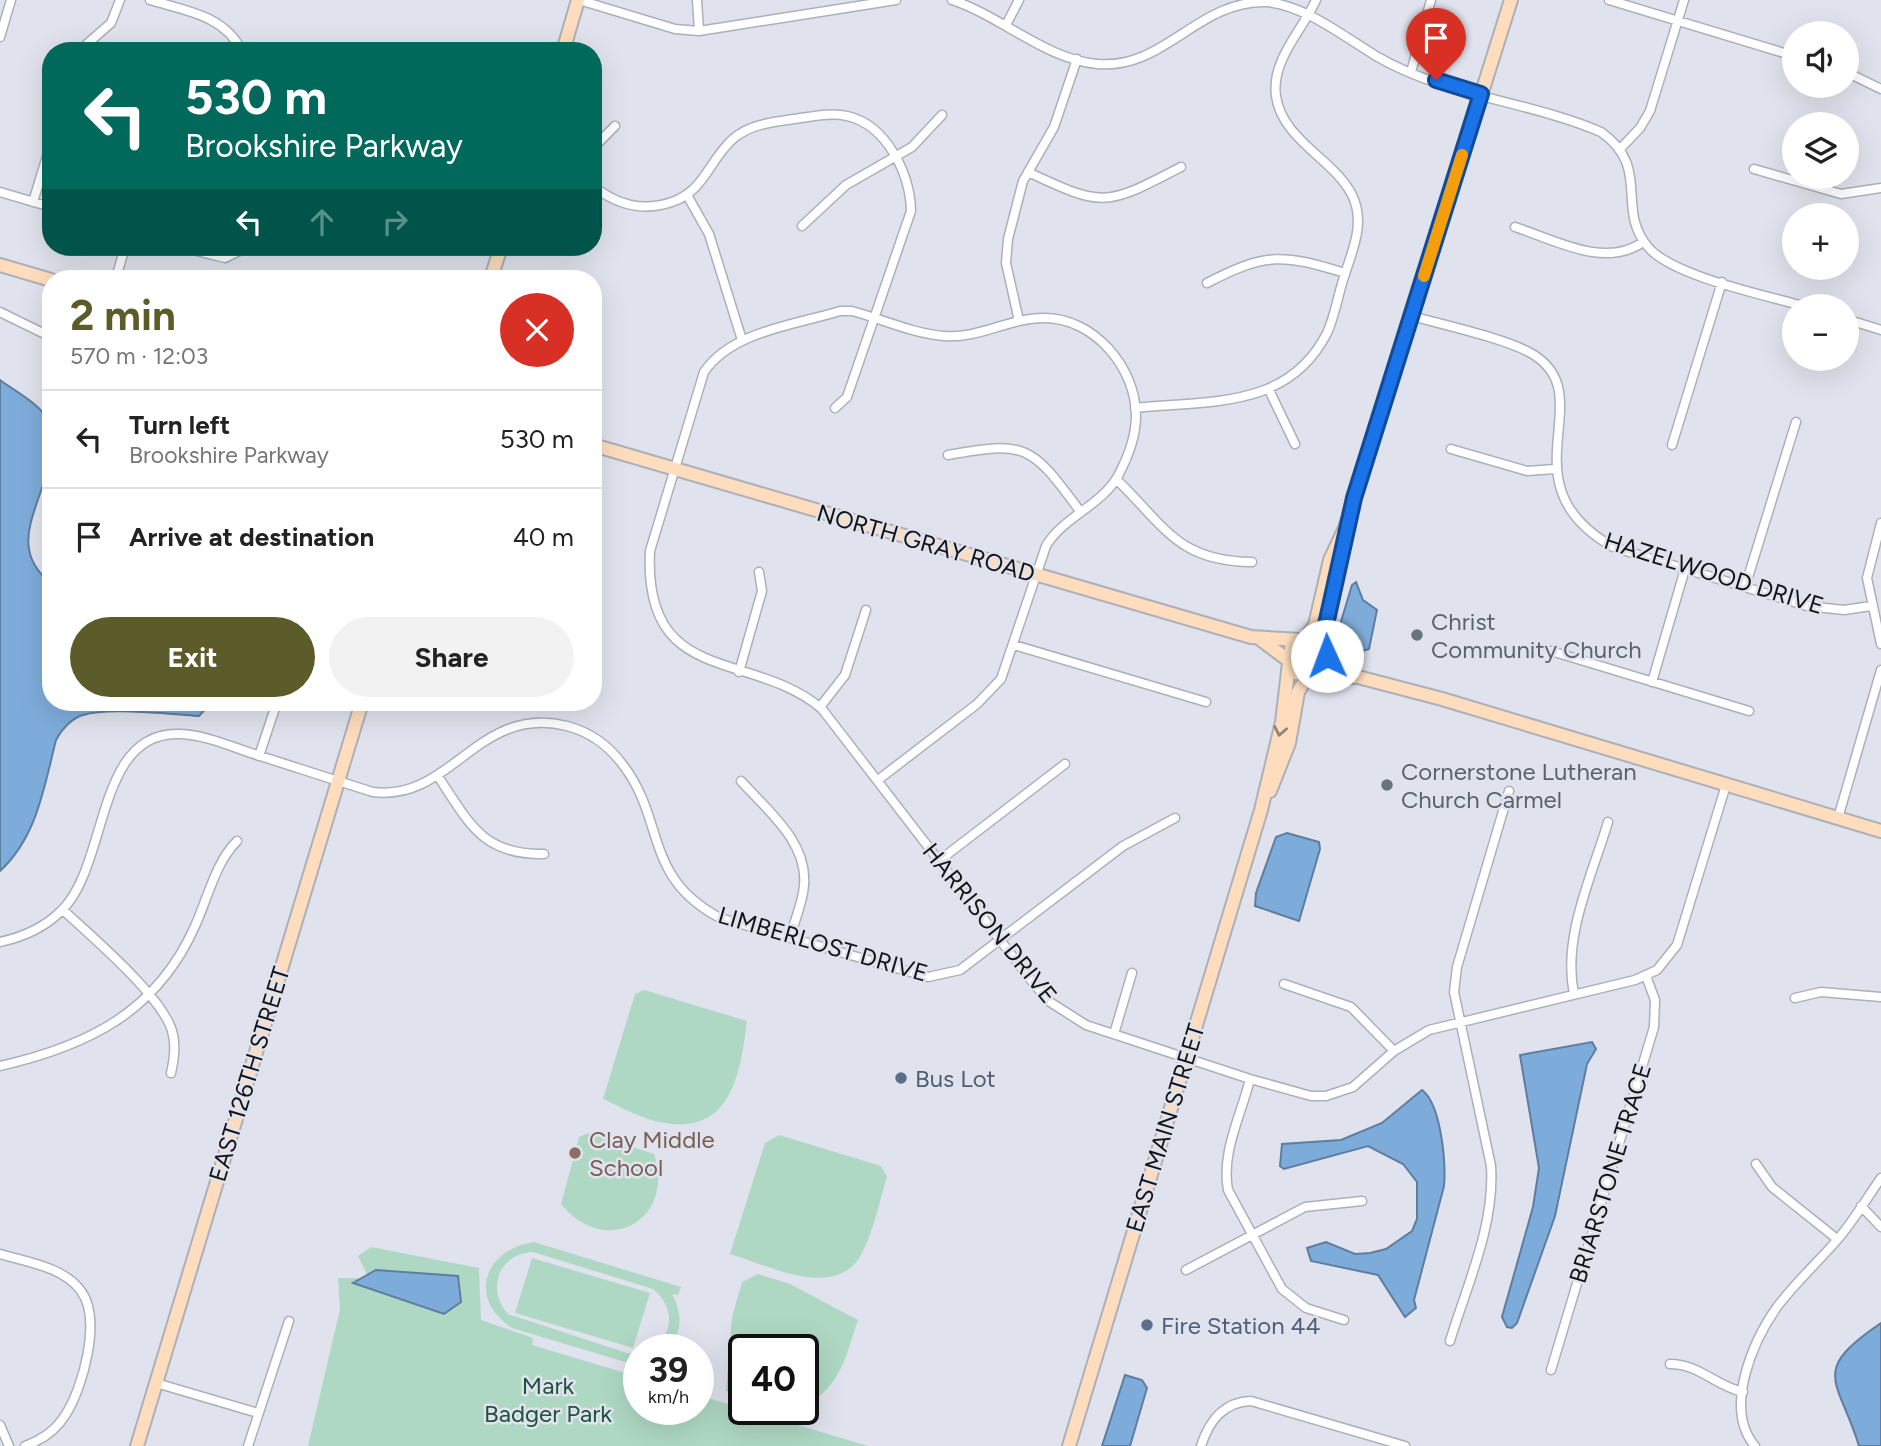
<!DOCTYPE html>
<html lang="en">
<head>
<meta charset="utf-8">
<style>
	body { margin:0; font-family:Figtree,sans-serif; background:#f2f2f2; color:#222; height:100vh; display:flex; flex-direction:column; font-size:26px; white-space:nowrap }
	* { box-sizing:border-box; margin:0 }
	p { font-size:23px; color:#767676 }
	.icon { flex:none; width:38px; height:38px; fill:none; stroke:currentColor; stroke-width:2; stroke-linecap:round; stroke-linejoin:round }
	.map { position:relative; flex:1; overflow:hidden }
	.sheet { position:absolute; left:42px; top:270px; width:560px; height:441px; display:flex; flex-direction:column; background:#fff; border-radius:28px; box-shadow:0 7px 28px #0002 }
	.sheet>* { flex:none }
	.banner { position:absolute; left:42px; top:42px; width:560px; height:214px; border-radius:28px; box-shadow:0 7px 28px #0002; background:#00695c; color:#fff; overflow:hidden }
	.controls { position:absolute; left:1782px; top:21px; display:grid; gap:14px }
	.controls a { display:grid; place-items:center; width:77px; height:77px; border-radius:50%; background:#fff; box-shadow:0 7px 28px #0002; font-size:35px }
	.speed { position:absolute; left:623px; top:1334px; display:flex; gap:14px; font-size:35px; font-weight:700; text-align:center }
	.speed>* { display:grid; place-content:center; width:91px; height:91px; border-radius:50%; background:#fff; box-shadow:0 7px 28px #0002; line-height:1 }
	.speed small { font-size:18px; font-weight:400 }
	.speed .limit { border:4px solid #111; border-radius:10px; background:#fff; color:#111 }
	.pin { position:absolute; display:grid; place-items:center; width:60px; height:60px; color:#fff; margin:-72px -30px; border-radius:50% 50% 50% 0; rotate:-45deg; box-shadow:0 0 7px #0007 }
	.pin .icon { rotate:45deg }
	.me { position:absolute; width:77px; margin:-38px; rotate:358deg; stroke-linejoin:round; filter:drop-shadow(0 0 5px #0008) }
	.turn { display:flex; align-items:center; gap:24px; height:147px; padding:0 28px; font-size:32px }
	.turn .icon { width:91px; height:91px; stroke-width:2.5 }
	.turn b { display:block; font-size:49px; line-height:60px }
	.lanes { display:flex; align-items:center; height:66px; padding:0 28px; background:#0003; justify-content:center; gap:35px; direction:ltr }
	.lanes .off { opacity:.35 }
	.round { display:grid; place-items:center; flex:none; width:74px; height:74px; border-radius:37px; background:#f2f2f2 }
	.headline { display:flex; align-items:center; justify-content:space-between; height:119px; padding:0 28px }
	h1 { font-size:42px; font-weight:700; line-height:52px; color:#5c5c2a }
	.button { display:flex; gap:14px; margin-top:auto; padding:14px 28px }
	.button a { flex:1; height:80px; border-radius:42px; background:#5c5c2a; color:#fff; font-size:28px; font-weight:700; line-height:80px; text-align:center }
	.button a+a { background:#f2f2f2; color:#222 }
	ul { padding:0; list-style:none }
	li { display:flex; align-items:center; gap:21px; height:98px; padding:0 28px; border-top:2px solid #e0e0e0 }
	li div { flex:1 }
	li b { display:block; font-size:26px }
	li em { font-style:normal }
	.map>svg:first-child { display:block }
	.green { fill:#aed8c4 }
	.water { fill:#7eacda; stroke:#5e7e9f; stroke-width:2 }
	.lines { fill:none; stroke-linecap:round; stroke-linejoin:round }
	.street-casing { stroke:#adafb9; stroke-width:11 }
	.secondary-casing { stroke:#adafb9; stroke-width:16 }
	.street { stroke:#fff; stroke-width:8 }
	.secondary { stroke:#fdddbd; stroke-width:12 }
	.oneway { stroke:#938272 }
	.route-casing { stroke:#114b97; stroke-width:18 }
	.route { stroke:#1a73e8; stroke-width:12 }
	.slow { stroke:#f59e0b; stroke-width:12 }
	.worship-dot { fill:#6b7280; stroke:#e0e3ed; stroke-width:2.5 }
	.service-dot { fill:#5c6f8a; stroke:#e0e3ed; stroke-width:2.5 }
	.education-dot { fill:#8d6e63; stroke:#e0e3ed; stroke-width:2.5 }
	.labels { text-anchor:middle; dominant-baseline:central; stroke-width:5; stroke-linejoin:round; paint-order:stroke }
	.street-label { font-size:24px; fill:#121316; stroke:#e0e3ed }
	.worship-label { font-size:24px; fill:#5b616d; stroke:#e0e3ed; text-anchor:start }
	.service-label { font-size:24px; fill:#4e5e75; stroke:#e0e3ed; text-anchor:start }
	.education-label { font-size:24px; fill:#785e54; stroke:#e0e3ed; text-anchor:start }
	.park-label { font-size:24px; fill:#1c533d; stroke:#e0e3ed }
</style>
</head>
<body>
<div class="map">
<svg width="1881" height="1446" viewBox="0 0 1881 1446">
	<rect width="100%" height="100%" fill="#e0e3ed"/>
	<!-- green -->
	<path class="green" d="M644 990 747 1021C740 1076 731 1137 659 1122 640 1118 621 1107 603 1099L635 994Z
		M589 1133 654 1154C676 1221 605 1259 561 1204L579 1137Z
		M779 1135 881 1166 887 1177C879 1202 874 1230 862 1253 837 1302 767 1265 730 1254L765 1143Z
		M534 1242 681 1287 678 1295 672 1294C682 1313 683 1330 669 1348L652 1349C675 1333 674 1306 653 1289L533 1252C498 1254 486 1289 508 1314L627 1353 639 1354V1363L632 1364 512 1328C467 1299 484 1249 534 1242Z
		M371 1247 479 1268 481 1320 533 1338 532 1345 639 1377V1409H698V1395L868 1446H308L340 1309 338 1278H369L358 1256Z
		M532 1258 650 1293 633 1348 515 1313Z
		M758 1274 790 1284 858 1320C846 1355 841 1387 806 1404L803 1405V1349H744V1397L726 1391 732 1317 742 1282Z"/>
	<!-- water -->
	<path class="water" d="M0 380C15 391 40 404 49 421 52 427 51 436 51 442 51 498 0 543 51 583V702H212L199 716C172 714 108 707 83 715 72 718 61 730 56 740 44 787 37 837 0 871Z
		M1356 582 1363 600 1377 610 1369 649C1357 654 1343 647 1336 638L1352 585Z
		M1287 833 1319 842 1320 849 1299 921 1255 906 1256 893 1276 837Z
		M1592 1042 1596 1049 1587 1064 1555 1216 1517 1323 1512 1328 1507 1327 1502 1317 1533 1207 1539 1168 1520 1055Z
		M1422 1090C1441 1104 1446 1162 1444 1186L1414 1300 1416 1308 1405 1317 1378 1275 1311 1261 1307 1248 1326 1242 1355 1254 1370 1253 1386 1249 1412 1231 1417 1219V1182L1403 1164 1368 1146 1284 1169 1280 1166 1282 1144 1341 1140 1382 1123Z
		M376 1270 458 1276 461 1302 444 1314 353 1283Z
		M1881 1323V1446H1859C1838 1378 1809 1372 1881 1323Z
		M1125 1375 1142 1380 1147 1388 1130 1446H1102Z"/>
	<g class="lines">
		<defs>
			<path id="street" d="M150 0C186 11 224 15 242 51
				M579 0 675 29 699 31 896 0
				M697 0 699 31
				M952 0C1001 16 1045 59 1097 64 1165 70 1197 0 1267 2 1306 6 1343 36 1376 56 1444 96 1529 101 1601 132 1652 168 1615 208 1648 247 1672 276 1765 295 1803 306
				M1609 0 1794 56
				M1006 25 1019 0
				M0 37 11 0
				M79 51 111 23 120 0
				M1411 72 1431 0
				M1846 72 1881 89
				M593 148 615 126
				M1620 149 1640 128 1650 111 1684 0
				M1754 169 1841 194 1881 188
				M1028 172C1104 208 1106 206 1181 167
				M593 186C617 205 642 212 672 202 705 191 710 158 734 138 751 124 773 122 794 119 811 117 830 112 847 116 887 125 910 174 911 211L847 397 835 408
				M0 192 51 207
				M687 195 709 234 742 340
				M33 202 51 143
				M802 226 846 185 912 147 942 115
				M1515 227C1555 240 1605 269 1643 242
				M181 247 225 258 247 247
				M116 278 125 247
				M1207 283C1267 252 1282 254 1345 273
				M0 312 51 337
				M1412 316C1443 325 1509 339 1534 355 1602 398 1502 484 1613 547L1807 606 1844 610 1871 606
				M1846 319 1881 330
				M1019 321 1006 263 1008 239 1023 181 1054 127 1077 59
				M1269 390 1295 444
				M1135 408C1208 400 1288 410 1327 333 1335 316 1338 295 1344 277 1352 251 1366 223 1352 195 1334 159 1282 140 1276 96 1271 60 1302 31 1316 0
				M1672 445 1722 282
				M1451 449 1527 471 1555 469
				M948 455C1029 440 1032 447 1080 511
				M1116 479C1165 526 1177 561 1252 562
				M1881 523 1867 578 1881 644
				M1745 587 1796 422
				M1014 645 1206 702
				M1551 651 1749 711
				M739 672 762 591 759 572
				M1652 682 1685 569
				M820 707 845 675 866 610
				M259 756 277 702
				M437 775C469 822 481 855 544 854
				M878 780 977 704 1001 679 1046 546C1063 517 1101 506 1118 476 1127 459 1136 436 1136 416 1136 367 1093 317 1043 318 1009 318 979 339 944 336 914 334 882 319 852 311H840C795 325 732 331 704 372L650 551C643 688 752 649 822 709L1034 984 1050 1002 1086 1025 1250 1079 1311 1096H1326L1353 1087 1394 1051 1429 1030 1635 980 1657 970 1677 945 1726 785
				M741 781C767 810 808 842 804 885 803 903 794 921 790 938
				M1838 818 1881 670
				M940 860 1065 764
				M63 910C91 936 167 1000 173 1035 176 1048 174 1060 171 1073
				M0 942C23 937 44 928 61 911 109 866 95 730 180 734 206 735 232 747 257 755 295 767 334 780 373 792 452 802 477 704 567 726 590 732 609 746 623 765 666 821 643 877 720 918L928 977 960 970 1123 846 1175 818
				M1284 984 1351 1007 1394 1051
				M1574 994C1562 937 1592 876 1608 822
				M1795 998 1821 992 1881 997
				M1114 1034 1132 973
				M0 1066C88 1046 157 1012 195 926 208 898 215 863 237 841
				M1250 1079C1241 1116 1221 1152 1228 1190L1282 1289 1306 1308 1344 1320
				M1756 1164 1772 1187 1837 1239
				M1861 1206 1881 1227
				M0 1254C27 1262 64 1267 81 1291 102 1319 83 1387 66 1414 57 1429 42 1440 25 1446
				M1186 1270 1305 1207 1362 1201
				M1450 1341C1467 1285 1495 1225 1491 1166L1454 992 1457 967 1509 791
				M1670 1364C1699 1364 1716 1386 1743 1392
				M1551 1370 1654 1027 1655 1000 1646 976
				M156 1383 258 1413
				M0 1425 9 1446
				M248 1446 289 1321
				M1201 1446C1209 1421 1223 1402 1251 1401L1405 1446
				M1755 1446C1723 1409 1753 1341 1777 1307 1795 1283 1818 1262 1838 1239 1854 1220 1867 1198 1881 1178"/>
			<path id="secondary" d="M563 51 578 0
				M0 265 51 280
				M491 278 501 247
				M593 445 1251 637 1301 640
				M1260 639 1288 660
				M1304 640 1315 625 1330 560 1345 528 1511 0
				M1321 647 1344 539
				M1324 652 1341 668 1358 677 1442 699 1881 831
				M1315 675 1357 677
				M1270 791 1289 743 1298 692 1304 682 1321 669 1325 661 1318 644 1301 640 1291 648 1289 663 1295 673 1312 676
				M137 1446 362 702
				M1069 1446 1261 810 1282 722 1289 663"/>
		</defs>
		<!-- street casing -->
		<use href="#street" class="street-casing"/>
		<!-- secondary casing -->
		<use href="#secondary" class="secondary-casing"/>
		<!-- street -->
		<use href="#street" class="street"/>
		<!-- secondary -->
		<use href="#secondary" class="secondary"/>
	</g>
	<!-- one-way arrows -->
	<defs><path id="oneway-chevron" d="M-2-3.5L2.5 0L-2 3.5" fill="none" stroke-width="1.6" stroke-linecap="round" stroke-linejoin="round" transform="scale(1.75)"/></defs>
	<use class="oneway" href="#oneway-chevron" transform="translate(1280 731) rotate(101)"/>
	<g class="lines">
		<defs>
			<path id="route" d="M1327 656 1321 647 1354 498 1481 94 1436 80"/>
		</defs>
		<!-- route casing -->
		<use href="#route" class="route-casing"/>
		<!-- route -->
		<use href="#route" class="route"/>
		<!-- slow -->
		<path class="slow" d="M1424 276 1462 155"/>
	</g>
	<!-- markers -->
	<g class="worship-dot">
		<circle cx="1417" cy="635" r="7"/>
		<circle cx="1387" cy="785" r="7"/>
	</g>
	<g class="service-dot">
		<circle cx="901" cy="1078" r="7"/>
		<circle cx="1147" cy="1325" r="7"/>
	</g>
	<circle class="education-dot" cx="575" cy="1153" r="7"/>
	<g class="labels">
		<!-- street labels -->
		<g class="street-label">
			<text transform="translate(926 543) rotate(16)">NORTH GRAY ROAD</text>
			<text transform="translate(1714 573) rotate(17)">HAZELWOOD DRIVE</text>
			<text transform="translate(990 923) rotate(51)">HARRISON DRIVE</text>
			<text transform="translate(823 944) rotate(16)">LIMBERLOST DRIVE</text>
			<text transform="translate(249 1074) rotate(-73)">EAST 126TH STREET</text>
			<text transform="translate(1165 1128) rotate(-73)">EAST MAIN STREET</text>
			<text transform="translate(1610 1173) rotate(-73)">BRIARSTONE TRACE</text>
		</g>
		<!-- worship labels -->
		<g class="worship-label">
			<text x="1431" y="621">Christ<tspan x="1431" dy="28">Community Church</tspan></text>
			<text x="1401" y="771">Cornerstone Lutheran<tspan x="1401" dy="28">Church Carmel</tspan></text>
		</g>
		<!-- service labels -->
		<g class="service-label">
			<text x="915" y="1078">Bus Lot</text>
			<text x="1161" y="1325">Fire Station 44</text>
		</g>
		<!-- education labels -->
		<g class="education-label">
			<text x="589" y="1139">Clay Middle<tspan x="589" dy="28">School</tspan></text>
		</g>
		<!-- park labels -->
		<g class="park-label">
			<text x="548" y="1385">Mark<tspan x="548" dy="28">Badger Park</tspan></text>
		</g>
	</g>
</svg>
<div class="controls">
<a><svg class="icon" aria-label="sound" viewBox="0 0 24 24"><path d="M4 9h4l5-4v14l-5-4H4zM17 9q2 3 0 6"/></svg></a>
<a><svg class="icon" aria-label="layers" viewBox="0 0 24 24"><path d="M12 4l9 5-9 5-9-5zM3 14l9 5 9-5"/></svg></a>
<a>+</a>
<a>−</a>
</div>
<div class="speed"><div>39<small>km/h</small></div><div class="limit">40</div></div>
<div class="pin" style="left:1436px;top:80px;background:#d93025"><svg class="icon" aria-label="arrive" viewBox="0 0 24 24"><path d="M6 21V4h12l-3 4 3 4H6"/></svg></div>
<svg class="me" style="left:1327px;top:656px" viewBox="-20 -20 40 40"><circle r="19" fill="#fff"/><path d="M0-13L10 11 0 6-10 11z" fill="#1a73e8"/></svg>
<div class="banner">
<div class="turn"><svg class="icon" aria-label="left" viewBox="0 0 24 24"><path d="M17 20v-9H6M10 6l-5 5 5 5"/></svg><div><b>530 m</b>Brookshire Parkway</div></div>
<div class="lanes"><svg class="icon" aria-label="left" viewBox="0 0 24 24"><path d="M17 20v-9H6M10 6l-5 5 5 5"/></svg><svg class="icon off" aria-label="ahead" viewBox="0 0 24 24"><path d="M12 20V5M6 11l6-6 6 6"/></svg><svg class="icon off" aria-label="right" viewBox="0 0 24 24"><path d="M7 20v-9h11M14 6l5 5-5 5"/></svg></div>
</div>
<section class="sheet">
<div class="headline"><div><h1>2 min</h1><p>570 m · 12:03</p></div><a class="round" style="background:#d93025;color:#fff"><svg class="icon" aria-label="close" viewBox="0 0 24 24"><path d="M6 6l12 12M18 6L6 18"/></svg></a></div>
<ul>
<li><svg class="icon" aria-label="left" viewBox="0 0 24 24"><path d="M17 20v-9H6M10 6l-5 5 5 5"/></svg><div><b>Turn left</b><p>Brookshire Parkway</p></div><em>530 m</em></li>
<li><svg class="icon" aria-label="arrive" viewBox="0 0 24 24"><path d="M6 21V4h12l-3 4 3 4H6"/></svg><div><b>Arrive at destination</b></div><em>40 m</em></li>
</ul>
<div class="button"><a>Exit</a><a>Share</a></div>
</section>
</div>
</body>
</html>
